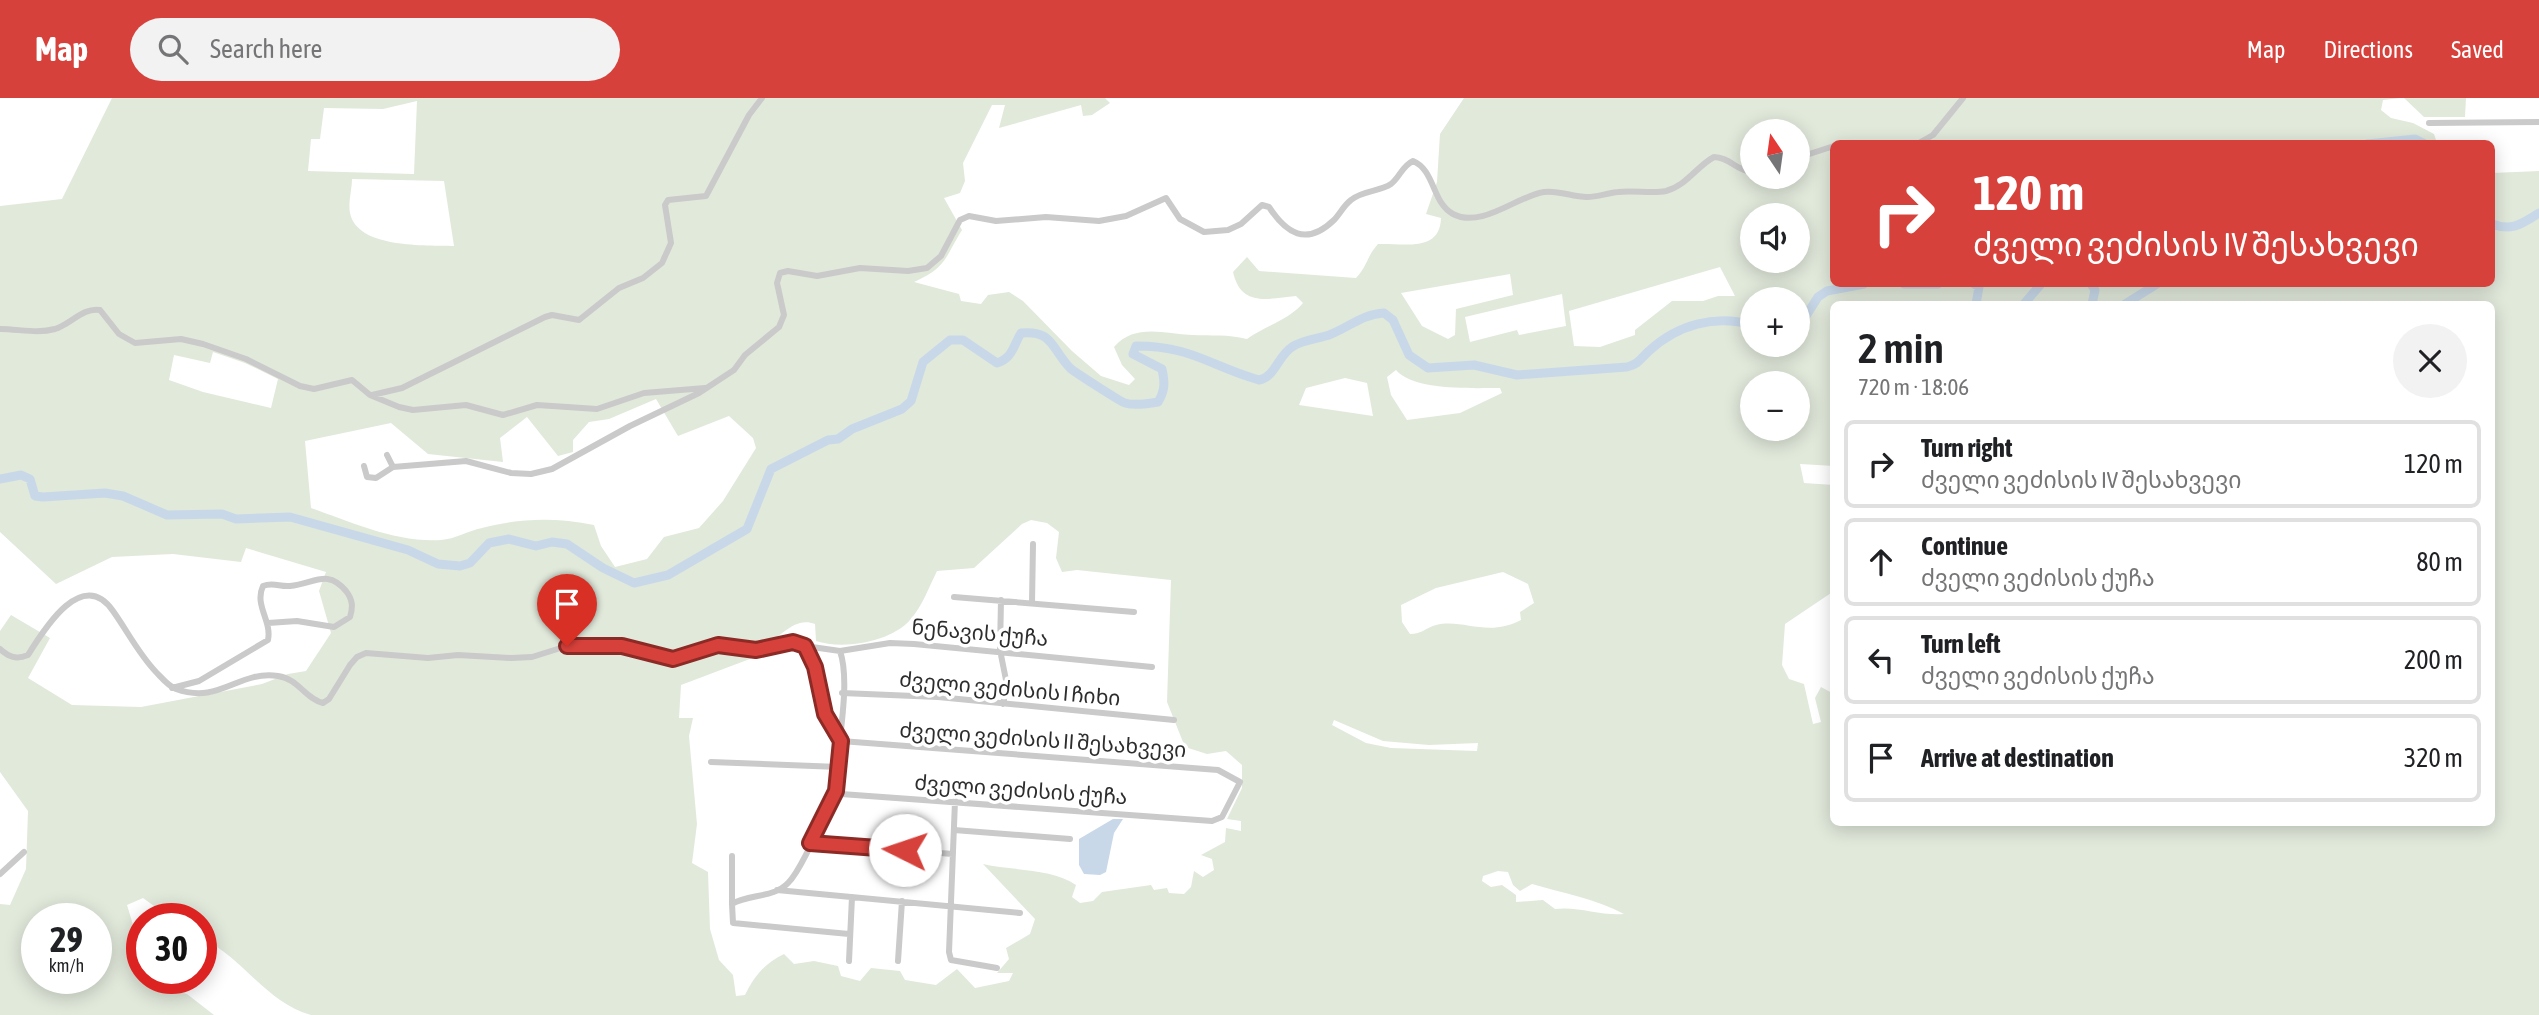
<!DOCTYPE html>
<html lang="en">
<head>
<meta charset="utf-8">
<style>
	body { margin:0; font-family:"Asap Condensed","Noto Sans Georgian",sans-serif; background:#f2f2f2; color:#202124; height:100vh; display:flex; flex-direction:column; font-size:26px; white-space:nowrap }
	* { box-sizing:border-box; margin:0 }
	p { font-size:23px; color:#757577 }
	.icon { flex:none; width:38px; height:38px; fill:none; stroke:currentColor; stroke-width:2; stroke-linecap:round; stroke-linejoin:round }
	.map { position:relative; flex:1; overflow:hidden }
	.drawer { position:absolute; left:1830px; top:203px; width:665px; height:525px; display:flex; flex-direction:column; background:#fff; border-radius:10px; box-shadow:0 4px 18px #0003 }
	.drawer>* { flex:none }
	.guide { position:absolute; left:1830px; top:42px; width:665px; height:147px; border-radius:10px; box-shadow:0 4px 18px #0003; background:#d7413b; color:#fff; overflow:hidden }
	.needle { width:46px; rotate:347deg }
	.controls { position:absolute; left:1740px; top:21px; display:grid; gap:14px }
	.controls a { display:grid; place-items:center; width:70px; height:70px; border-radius:50%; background:#fff; box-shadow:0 4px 18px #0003; font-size:35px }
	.speed { position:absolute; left:21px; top:805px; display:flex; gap:14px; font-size:35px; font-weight:700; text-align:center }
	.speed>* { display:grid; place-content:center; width:91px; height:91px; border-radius:50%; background:#fff; box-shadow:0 4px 18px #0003; line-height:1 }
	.speed small { font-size:18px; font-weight:400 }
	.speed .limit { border:10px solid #d22; background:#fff; color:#111 }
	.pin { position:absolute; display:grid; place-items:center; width:60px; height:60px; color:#fff; margin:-72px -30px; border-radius:50% 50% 50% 0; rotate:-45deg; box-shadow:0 0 7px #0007 }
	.pin .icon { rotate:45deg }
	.me { position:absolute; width:77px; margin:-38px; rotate:274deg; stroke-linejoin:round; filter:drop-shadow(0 0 5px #0008) }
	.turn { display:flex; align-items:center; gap:24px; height:147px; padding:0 28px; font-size:32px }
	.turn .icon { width:91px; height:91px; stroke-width:2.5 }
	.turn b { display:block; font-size:49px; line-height:60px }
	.round { display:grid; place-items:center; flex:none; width:74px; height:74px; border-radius:37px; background:#f2f2f2 }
	.overview { display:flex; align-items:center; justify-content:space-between; height:119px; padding:0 28px }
	h1 { font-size:42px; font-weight:600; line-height:52px }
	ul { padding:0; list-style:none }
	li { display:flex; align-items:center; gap:21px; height:88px; margin:0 14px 10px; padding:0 14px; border:4px solid #e0e0e0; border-radius:10px }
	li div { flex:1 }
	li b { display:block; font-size:26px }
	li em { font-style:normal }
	header { display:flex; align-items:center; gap:42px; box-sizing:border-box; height:98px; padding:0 35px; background:#d7413b; color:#fff }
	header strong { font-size:33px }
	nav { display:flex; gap:38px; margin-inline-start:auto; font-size:24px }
	.search { width:490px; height:63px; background:#f2f2f2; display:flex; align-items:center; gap:18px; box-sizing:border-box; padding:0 24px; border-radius:38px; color:#757577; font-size:26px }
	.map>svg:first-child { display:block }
	.green { fill:#e1e9db; fill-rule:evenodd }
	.water { fill:#c8d8e8 }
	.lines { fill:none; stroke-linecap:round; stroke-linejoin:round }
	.river { stroke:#c8d8e8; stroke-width:9 }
	.minor { stroke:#cacaca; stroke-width:6 }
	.route-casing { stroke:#8c2a26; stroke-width:18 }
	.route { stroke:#d7413b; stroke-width:12 }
	.labels { text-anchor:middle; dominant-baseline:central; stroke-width:7; stroke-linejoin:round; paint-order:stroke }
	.street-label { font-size:21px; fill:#2d2d2d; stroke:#fff }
</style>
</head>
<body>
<header>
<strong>Map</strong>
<div class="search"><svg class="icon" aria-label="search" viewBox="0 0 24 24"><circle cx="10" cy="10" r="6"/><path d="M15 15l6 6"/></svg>Search here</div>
<nav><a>Map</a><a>Directions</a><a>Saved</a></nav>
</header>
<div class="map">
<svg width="2539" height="917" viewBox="0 0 2539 917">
	<rect width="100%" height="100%" fill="#fff"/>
	<!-- green -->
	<path class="green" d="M112 0H1105L1110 5 1092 17 1083 18 1081 7 999 30 1005 7H992L963 65 965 83 960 95 944 100 962 132C944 161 947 169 914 184L959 196 961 203 981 206 988 197 1009 194 1023 203 1072 253 1101 278 1129 287 1135 281 1122 267 1114 249C1135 225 1164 236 1192 237 1212 238 1227 236 1247 241 1265 228 1289 222 1303 205L1296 198C1267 201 1241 209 1233 174L1247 159 1259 173 1356 180C1368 167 1367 158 1378 146 1403 145 1440 155 1441 120L1426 116 1437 84 1440 36 1464 0H2400L2383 2 2381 12 2391 20 2413 25 2434 36 2437 45 1834 46V186H2492V75L2539 73V917H311C265 904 243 859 201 840V821H172L143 800 127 807 134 830 142 836V880H153L162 890 187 896 214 917H0V806L10 807 26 771 28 713 0 674V533L11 517 50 540 28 580 72 607 141 609 262 586 288 576 306 573 331 535 319 493 326 474 246 450 241 464 173 456 112 459 56 486 0 434V108L62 101ZM417 3 414 76 308 73 311 41H320L324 10 383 11ZM1752 33H1797V79H1752ZM352 81 444 83 454 148C427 147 357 151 350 115 348 105 352 91 352 81ZM1752 117H1797V163H1752ZM1720 169 1735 198H1718L1703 203H1672L1635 232V237L1600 249 1574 248 1569 213ZM1510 176 1513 197 1456 211 1455 237 1448 241 1422 228 1401 195ZM1562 196 1566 228 1519 237 1517 232 1470 244 1465 219ZM1752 201H1797V247H1752ZM1834 206H2492V724H1834V596L1821 589 1815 600 1821 624 1813 626 1804 586 1789 581 1782 567 1785 526 1834 493V387L1804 385 1800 366 1834 368ZM213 254 245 265 278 281 271 310 203 294 169 282 174 257 210 265ZM1396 272C1414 293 1473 290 1500 290L1502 295 1460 315 1407 322 1391 297 1387 279ZM1345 280 1367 285 1373 318 1299 307 1306 290ZM1752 285H1797V331H1752ZM656 301 678 338 729 318 753 340 756 350 723 403 699 430 664 439 647 461 615 469 601 448 594 427C555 419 520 420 482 430 468 433 455 441 441 442 397 445 351 424 311 410L305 343 391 325 428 356 503 364 500 340 527 319 558 358 573 354V342L589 324 609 321ZM1031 422 1047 425 1059 434 1056 460 1062 474 1077 472 1171 482 1167 604 1185 649 1207 656 1226 653 1242 667V690L1227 721 1241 723V733L1226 730 1225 744 1201 757 1212 761 1214 772 1203 779 1194 773 1191 789 1184 796 1169 795 1167 790 1154 792 1151 787 1102 794 1093 803 1080 805 1072 799 1076 787C1052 770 1013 773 983 766L1035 821 1030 836 1006 850 1009 861 997 875H1013L1009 883 975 890 957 871 936 887 905 882 900 873 871 870 860 883 841 878 838 868 814 863 794 866 784 856C764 866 755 877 745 897L736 898 733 877 719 862 710 831 708 774 692 765 697 726 689 638 693 620H679L681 587 763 556 762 548C781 541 793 518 815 526L816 543C843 552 891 544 910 522 922 509 929 489 937 473L974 470 1022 426ZM1503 474 1528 486 1534 505 1520 514 1521 522C1487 540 1463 520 1436 527 1425 530 1422 536 1410 536L1402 524 1401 507 1436 490ZM1334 622 1383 643 1429 647 1478 645 1477 653 1391 650 1366 645 1332 627ZM1498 773 1508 774 1513 787 1520 793 1532 786C1563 795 1596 801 1624 816 1600 818 1579 808 1555 811L1543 802 1516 804V797L1502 787 1491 789 1482 783 1483 778ZM37 821H96V880H37Z
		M2404 0H2466L2465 19H2424Z"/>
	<!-- water -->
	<path class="water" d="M1113 721H1123L1114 735 1106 774 1100 777 1084 776 1079 767V741Z"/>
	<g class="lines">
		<!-- river -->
		<path class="river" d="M2367 46 2415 41 2425 46
			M2492 126C2512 134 2523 125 2539 115
			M1904 186H1938
			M1974 186 1979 189 1976 206
			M2091 186 2095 192 2092 206
			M2024 206 2041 186
			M2125 206 2157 186
			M1797 226 1802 224 1818 199 1827 193 1864 186
			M0 381 21 377 30 381 35 398 43 399 105 395 123 398 167 417 222 416 236 421 290 419 408 452 438 466 460 468 470 465 489 445 509 441 536 448 552 444 567 446 603 470 634 485 668 477 747 431 771 371 828 342 838 341 852 331 902 311 911 303 923 264 950 242H963L997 265C1013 260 1013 248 1021 235 1053 232 1051 250 1070 270 1073 273 1121 304 1125 305 1135 308 1147 306 1158 304 1165 293 1165 285 1162 271L1133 256 1136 248C1192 248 1210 268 1259 282 1275 279 1278 258 1292 249 1302 242 1317 241 1329 237 1348 230 1362 216 1384 215L1393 222 1409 257 1428 270 1474 267 1517 277 1627 269C1639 266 1641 260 1649 253 1677 227 1715 216 1752 227"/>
		<!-- minor -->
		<path class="minor" d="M2429 25 2539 24
			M1917 46 1933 37 1963 0
			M1797 60 1834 48
			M0 231C19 231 37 236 55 231 71 226 83 209 100 212L119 236 135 245 181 241 203 246 246 261 300 288 314 291 352 282 370 297 399 309 413 312 466 307 503 317 537 307 597 311 644 295 705 290
			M372 297 402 290 545 219 552 217 579 222 619 190 643 180 662 165 671 145 665 107 668 102 706 98 749 17 762 0
			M387 357 393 369 466 363 511 375 531 376 552 371 630 328 699 295 734 272 745 257 779 229 784 217 777 185 780 175 788 173 817 178 860 170 908 173 927 170 941 158 960 122 969 118 996 123 1046 119 1099 123 1126 118 1166 100 1180 121 1204 134 1228 132 1241 126 1262 107 1269 109C1286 135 1306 149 1334 122 1340 116 1344 107 1351 102 1363 92 1379 94 1391 86 1400 79 1402 68 1413 63 1435 72 1432 105 1453 116 1482 131 1517 98 1544 94 1559 92 1572 99 1587 99 1597 99 1608 95 1618 94 1634 92 1652 96 1666 93 1686 88 1697 68 1714 59 1729 59 1737 73 1752 74
			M364 368 367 379 376 380 393 369
			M954 499 1134 514
			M1001 502 1000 552 1007 587 1003 606
			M1032 505 1033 446
			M805 548 840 553 890 545 914 546 1152 569
			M0 551C9 559 16 562 28 557 43 533 82 468 113 513 128 534 138 555 156 574 162 580 168 588 176 591 220 607 238 572 278 578 299 581 304 600 323 605L329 601 350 567 357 559 366 555 428 560 458 557 511 560 532 559 567 548 602 546 673 561 718 547 756 552 793 544 805 548 811 556 825 616 839 636
			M840 553C852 588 835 655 836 693L841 696 1212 723 1222 719 1240 684 1218 672 841 643
			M172 590 199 583 268 542C272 523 254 507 263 488 273 484 280 489 290 488 314 486 327 470 346 493 353 502 353 509 350 519L334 529 297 523 268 525
			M842 595 938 599 1174 622
			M711 664 839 669
			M836 693C825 714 803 770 788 785 774 800 749 796 732 806L733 825 849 836
			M955 703 949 854 951 862 997 870
			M954 732 1070 741
			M810 745 953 756
			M732 758V806
			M0 776 24 754
			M777 792 1020 815
			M849 863 852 799
			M898 863 902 803"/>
	</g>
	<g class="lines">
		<defs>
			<path id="route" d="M567 548H622L673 561 718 547 756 552 793 544 805 548 815 569 825 616 841 643 836 693 810 745 905 752"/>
		</defs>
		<!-- route casing -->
		<use href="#route" class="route-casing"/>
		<!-- route -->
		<use href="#route" class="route"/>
	</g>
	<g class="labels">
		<!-- street labels -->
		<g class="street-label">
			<text transform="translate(980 534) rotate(5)">ნენავის ქუჩა</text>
			<text transform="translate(1010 590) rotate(5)">ძველი ვეძისის I ჩიხი</text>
			<text transform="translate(1043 641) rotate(4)">ძველი ვეძისის II შესახვევი</text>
			<text transform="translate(1021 691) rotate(4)">ძველი ვეძისის ქუჩა</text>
		</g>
	</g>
</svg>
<div class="controls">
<a><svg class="needle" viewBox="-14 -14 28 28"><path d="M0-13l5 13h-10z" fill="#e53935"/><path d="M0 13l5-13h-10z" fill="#757577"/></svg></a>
<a><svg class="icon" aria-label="sound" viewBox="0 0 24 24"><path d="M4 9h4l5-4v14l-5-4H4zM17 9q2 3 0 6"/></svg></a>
<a>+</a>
<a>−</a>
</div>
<div class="speed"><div>29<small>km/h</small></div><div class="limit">30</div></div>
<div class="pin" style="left:567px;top:548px;background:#d93025"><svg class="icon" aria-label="arrive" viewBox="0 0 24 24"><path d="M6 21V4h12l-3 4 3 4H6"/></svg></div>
<svg class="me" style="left:905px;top:752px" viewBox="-20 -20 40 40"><circle r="19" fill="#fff"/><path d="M0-13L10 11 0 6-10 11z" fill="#d7413b"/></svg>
<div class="guide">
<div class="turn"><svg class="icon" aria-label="right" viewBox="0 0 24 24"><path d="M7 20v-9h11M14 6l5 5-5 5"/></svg><div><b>120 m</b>ძველი ვეძისის IV შესახვევი</div></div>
</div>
<section class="drawer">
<div class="overview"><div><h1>2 min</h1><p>720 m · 18:06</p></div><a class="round"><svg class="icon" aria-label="close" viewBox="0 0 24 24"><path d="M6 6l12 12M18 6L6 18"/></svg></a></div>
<ul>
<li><svg class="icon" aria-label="right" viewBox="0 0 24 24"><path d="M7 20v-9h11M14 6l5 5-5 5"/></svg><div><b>Turn right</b><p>ძველი ვეძისის IV შესახვევი</p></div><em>120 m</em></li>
<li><svg class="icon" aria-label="ahead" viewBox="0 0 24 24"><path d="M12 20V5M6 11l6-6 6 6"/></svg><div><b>Continue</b><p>ძველი ვეძისის ქუჩა</p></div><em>80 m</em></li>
<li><svg class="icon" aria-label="left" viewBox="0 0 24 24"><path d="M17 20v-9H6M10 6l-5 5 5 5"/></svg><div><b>Turn left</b><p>ძველი ვეძისის ქუჩა</p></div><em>200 m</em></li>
<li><svg class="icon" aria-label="arrive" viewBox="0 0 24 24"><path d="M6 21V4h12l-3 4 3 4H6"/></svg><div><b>Arrive at destination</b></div><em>320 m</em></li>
</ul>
</section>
</div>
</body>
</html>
